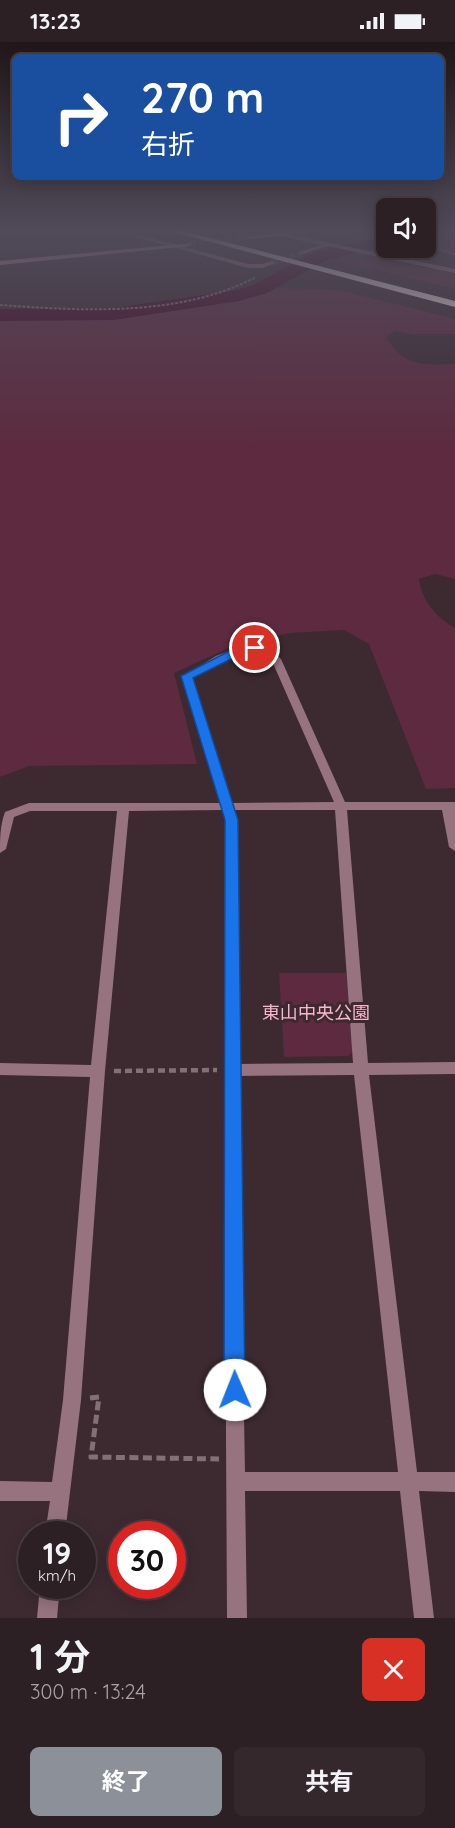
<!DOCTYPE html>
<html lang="ja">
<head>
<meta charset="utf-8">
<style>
	body { margin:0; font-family:Quicksand,"Noto Sans JP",sans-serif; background:#35282c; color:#f1f3f6; height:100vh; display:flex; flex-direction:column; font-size:22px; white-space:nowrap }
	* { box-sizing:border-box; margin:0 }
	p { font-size:20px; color:#a7a3a6 }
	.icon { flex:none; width:33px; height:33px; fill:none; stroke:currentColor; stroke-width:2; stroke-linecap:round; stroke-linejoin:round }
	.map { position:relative; height:1576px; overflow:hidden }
	.side { display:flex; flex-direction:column; background:#2d2024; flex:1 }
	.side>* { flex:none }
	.hud { position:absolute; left:12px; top:12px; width:432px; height:126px; border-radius:9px; box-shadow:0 3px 15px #0003,0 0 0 2px #483e41; background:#1a4fa0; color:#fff; overflow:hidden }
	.controls { position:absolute; left:376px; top:156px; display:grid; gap:12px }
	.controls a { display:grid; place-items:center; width:60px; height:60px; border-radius:9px; background:#2d2024; box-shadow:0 3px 15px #0003,0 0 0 2px #483e41; font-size:30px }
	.speed { position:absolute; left:18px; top:1479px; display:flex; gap:12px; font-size:30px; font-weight:700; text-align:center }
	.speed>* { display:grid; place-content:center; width:78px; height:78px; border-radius:50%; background:#2d2024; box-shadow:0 3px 15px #0003,0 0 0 2px #483e41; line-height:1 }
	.speed small { font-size:15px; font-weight:400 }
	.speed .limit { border:9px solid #d22; background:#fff; color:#111 }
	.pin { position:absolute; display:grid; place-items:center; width:51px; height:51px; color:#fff; margin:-26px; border:3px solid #fff; border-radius:50%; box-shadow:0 2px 6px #0007 }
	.me { position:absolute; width:66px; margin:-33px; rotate:359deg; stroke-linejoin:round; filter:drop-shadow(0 0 4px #0008) }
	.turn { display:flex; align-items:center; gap:21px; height:126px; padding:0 30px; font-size:27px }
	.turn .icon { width:78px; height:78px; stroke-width:2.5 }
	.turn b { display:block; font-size:42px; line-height:51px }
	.round { display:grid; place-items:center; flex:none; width:63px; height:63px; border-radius:9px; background:#35282c }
	.summary { display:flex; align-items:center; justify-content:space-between; height:102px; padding:0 30px }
	h1 { font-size:36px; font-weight:700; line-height:45px }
	.action { display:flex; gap:12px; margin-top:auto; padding:12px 30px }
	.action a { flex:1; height:69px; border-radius:9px; background:#8c9099; color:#fff; font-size:24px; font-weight:700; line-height:69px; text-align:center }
	.action a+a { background:#35282c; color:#f1f3f6 }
	.status { display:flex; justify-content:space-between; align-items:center; height:42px; padding:0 30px; background:#2d2024; direction:ltr }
	.status svg { height:16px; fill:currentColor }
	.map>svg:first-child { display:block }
	.green { fill:#5d2a3f }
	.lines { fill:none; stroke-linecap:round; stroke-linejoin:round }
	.river { fill:#402; fill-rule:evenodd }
	.street-tunnel { stroke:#57464c; stroke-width:6; stroke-dasharray:6 3; stroke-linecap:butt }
	.secondary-tunnel { stroke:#57464c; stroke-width:6; stroke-dasharray:6 3; stroke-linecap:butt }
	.path-far2 { stroke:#817176; stroke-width:2; stroke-dasharray:3 1.5; stroke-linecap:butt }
	.path-far1 { stroke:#817176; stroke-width:4.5; stroke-dasharray:7 4; stroke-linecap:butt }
	.path { stroke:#817176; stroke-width:5; stroke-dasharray:9 4.5; stroke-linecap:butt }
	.street { fill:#96737f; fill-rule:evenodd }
	.secondary { fill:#d098ac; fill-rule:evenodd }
	.highway { fill:#f8e6ec; fill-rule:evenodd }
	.route { fill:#1a73e8; stroke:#114b97; stroke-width:1.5 }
	.labels { text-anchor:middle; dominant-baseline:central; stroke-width:6; stroke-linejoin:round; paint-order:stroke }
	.park-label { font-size:18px; fill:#f9b6ce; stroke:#3c2a30 }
</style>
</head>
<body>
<div class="status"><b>13:23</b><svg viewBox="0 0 49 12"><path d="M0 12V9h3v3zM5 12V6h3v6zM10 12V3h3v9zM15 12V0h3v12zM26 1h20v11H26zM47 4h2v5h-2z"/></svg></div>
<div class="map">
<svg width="455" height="1576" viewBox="0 0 455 1576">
	<rect width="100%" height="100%" fill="#3c2a30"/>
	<!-- green -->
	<path class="green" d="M387 189V196C368 199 355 207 336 201L356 194 347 190Z
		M455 192V214L421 206H426V196Z
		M361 216H379L455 232V247L347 221Z
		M273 246 339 248 455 277V292H413L395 289 386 295C404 325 424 323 455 322V537L435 532 419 537C422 559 436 575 455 586V746L426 747 369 602 344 588 290 591 233 604 174 631 197 722 29 724 0 735V275L92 276 139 272 259 252Z
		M279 931H346L354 1009 348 1014 284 1015Z"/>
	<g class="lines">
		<!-- river -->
		<path class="river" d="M426 189H450L448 193 426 196Z
			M387 193V203L327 218 267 251 239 259 114 278 0 279V267L114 266 237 248 253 243 315 210Z"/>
		<!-- street-tunnel -->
		<path class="street-tunnel" d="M272 221 300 211"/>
		<!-- secondary-tunnel -->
		<path class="secondary-tunnel" d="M190 202 250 195"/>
		<!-- path-far2 -->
		<path class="path-far2" d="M0 193 46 189
			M426 204 455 212
			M0 263C82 269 181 275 256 235"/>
		<!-- path-far1 -->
		<path class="path-far1" d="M114 1029 217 1028"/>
		<!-- path -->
		<path class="path" d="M90 1356 99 1355 91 1415 219 1417"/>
		<!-- street -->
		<path class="street" d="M115 189H125L248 222H262L272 219 275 221 263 226H248Z
			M261 189H273L455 227V231L327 204 300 213 298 210 321 203Z
			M242 604C258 604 270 606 281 617L345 760H455V809L449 805 442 768H347L368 1021 455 1020V1032L369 1033 417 1430H455V1450L419 1449 434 1576H414L400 1449H245L247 1576H227L224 1028 225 778 222 768 129 769 105 1029 81 1358 65 1492H45L50 1459H0V1439L52 1440 63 1358 90 1035 0 1033V1021L91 1023 117 769H30L14 775 6 807 0 811C0 797 0 783 5 770L29 761H220L182 635 216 614ZM243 610 262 612 272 619 334 760 232 761 193 636 223 618ZM234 768H335L353 1021 238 1022 237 778ZM354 1033 398 1430H245L238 1034Z
			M40 1544H60L57 1576H37Z"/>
		<!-- secondary -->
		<path class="secondary" d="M297 189H320L250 197 247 195Z
			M192 201 190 204 0 223V219Z"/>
		<!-- highway -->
		<path class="highway" d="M169 189H183L455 259V265Z"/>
	</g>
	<!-- sky -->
	<linearGradient id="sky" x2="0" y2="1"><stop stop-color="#21171a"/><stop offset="0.46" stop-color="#504a59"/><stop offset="1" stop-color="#504a59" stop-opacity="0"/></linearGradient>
	<rect width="455" height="410" fill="url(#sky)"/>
	<!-- route -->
	<path class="route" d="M255 603 259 604V609L245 610 193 636 238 778 245 1348 242 1356 235 1359 228 1356 224 1348 225 778 181 634 239 604Z"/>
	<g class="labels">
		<!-- park labels -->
		<g class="park-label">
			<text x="316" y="970">東山中央公園</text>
		</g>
	</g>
</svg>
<div class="controls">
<a><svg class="icon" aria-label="sound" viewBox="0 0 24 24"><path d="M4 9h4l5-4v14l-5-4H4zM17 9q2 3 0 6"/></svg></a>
</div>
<div class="speed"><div>19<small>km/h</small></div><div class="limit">30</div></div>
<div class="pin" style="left:255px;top:606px;background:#d93025"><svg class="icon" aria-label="arrive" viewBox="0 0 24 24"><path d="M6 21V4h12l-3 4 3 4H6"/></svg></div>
<svg class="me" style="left:235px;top:1348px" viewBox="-20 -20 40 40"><circle r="19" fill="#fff"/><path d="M0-13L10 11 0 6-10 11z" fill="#1a73e8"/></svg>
<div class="hud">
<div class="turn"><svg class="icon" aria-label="right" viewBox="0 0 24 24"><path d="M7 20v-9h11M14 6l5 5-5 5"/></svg><div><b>270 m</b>右折</div></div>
</div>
</div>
<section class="side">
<div class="summary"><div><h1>1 分</h1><p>300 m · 13:24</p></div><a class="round" style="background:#d93025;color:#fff"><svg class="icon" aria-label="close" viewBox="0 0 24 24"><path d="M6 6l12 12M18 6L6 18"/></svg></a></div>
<div class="action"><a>終了</a><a>共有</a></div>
</section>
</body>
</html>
